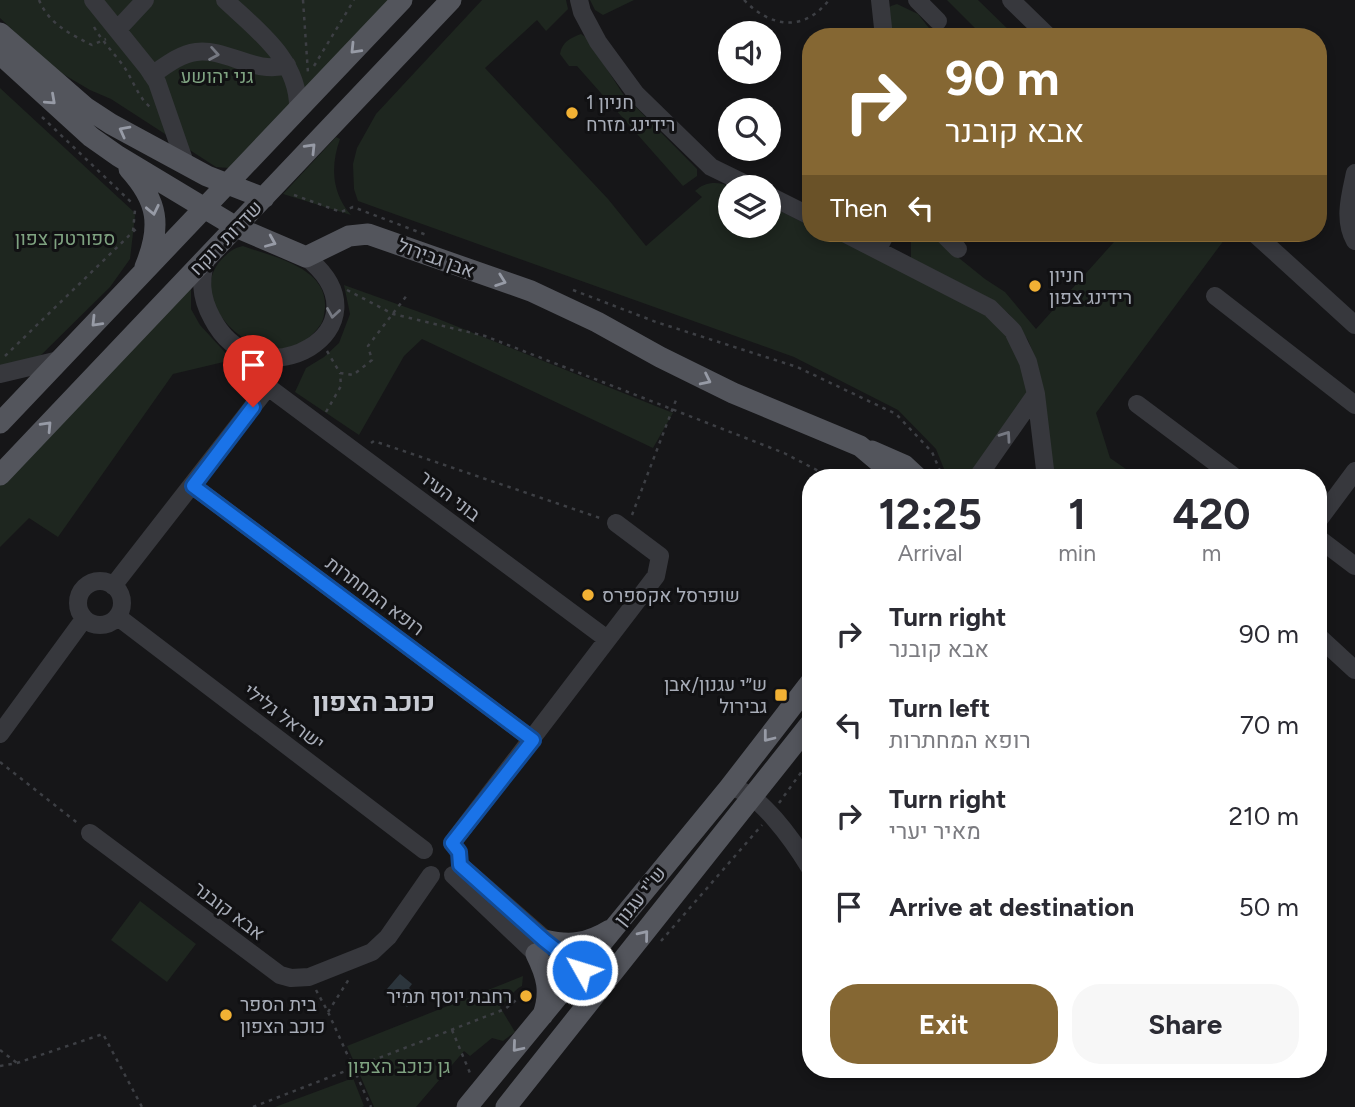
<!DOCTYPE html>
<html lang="en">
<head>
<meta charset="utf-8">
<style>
	body { margin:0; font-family:Figtree,Heebo,sans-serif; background:#f7f7f7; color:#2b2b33; height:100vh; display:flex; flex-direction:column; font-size:26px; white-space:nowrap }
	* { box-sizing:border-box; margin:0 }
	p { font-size:23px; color:#7c7c81 }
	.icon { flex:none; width:38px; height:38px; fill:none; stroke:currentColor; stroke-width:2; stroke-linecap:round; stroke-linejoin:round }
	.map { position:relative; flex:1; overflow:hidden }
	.side { position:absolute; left:802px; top:469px; width:525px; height:609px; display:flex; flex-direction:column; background:#fff; border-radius:28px; box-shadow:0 4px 10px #0003 }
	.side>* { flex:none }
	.banner { position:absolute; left:802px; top:28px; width:525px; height:214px; border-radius:28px; box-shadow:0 4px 10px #0003; background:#856733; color:#fff; overflow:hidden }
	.controls { position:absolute; left:718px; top:21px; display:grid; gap:14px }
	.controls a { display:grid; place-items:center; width:63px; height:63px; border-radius:50%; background:#fff; box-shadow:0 4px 10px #0003; font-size:35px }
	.pin { position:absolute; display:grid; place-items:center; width:60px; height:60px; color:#fff; margin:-72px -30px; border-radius:50% 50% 50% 0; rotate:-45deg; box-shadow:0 0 7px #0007 }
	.pin .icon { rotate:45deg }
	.me { position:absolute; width:77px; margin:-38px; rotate:309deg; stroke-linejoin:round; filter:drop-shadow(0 0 5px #0008) }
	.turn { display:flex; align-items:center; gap:24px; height:147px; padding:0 28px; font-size:32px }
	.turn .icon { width:91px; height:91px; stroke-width:2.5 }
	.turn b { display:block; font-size:49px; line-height:60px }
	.then { display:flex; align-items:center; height:66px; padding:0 28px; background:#0003; gap:14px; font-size:26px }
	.eta { display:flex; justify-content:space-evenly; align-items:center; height:119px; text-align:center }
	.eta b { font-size:42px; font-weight:700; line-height:49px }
	.primary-button { display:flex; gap:14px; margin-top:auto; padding:14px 28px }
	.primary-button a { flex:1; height:80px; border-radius:28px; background:#856733; color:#fff; font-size:28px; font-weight:700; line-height:80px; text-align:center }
	.primary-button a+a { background:#f7f7f7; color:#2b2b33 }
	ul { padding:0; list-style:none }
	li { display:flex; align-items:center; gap:21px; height:91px; padding:0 28px }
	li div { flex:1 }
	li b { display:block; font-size:26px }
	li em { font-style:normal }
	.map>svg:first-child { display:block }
	.green { fill:#1e261f }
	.water { fill:#2c353c }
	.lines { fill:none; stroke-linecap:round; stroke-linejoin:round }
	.path { stroke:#3d3f44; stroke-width:2.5; stroke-dasharray:3.5 5; stroke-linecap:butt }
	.minor { stroke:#37383d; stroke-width:18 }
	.major { stroke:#53555c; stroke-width:21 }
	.oneway { stroke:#979ba6 }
	.oneway2 { stroke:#757881 }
	.route-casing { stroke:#114b97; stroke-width:18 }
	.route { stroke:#1a73e8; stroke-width:12 }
	.poi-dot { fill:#f2b134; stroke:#111113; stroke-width:2.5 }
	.labels { text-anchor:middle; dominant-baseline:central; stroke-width:6; stroke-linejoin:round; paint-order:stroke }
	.park-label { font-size:19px; fill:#7fa381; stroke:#111113 }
	.poi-label { font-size:19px; fill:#a8adb8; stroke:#111113; text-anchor:start }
	.street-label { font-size:19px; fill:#a8adb8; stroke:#111113 }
	.district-label { font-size:26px; font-weight:bold; fill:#c9ccd4; stroke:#111113 }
</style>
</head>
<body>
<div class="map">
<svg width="1355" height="1107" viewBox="0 0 1355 1107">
	<rect width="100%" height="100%" fill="#161618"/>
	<!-- green -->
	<path class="green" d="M0 0H390L229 168 216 167 111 99 90 90 51 67 0 18Z
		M482 0H566L568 9 546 31 537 20 485 68 608 199 646 246 702 197 695 191C705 181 719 181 731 187L730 226H768V205L810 226V233H825L973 305 992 318 1018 348 1028 396 970 478H954L946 474 936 449 898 410 794 357 358 201 354 189 353 164 357 148 376 114Z
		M590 0H634L603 15 595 10Z
		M947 0H978L1016 37H984Z
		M897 4 918 14 936 37H889L887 10 891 6Z
		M581 34 587 38 623 94 697 169V176L683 186 577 66H569L560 54C562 42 570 38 581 34Z
		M0 88 134 212 135 216 130 259 110 287 36 360 0 366Z
		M336 137 340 139C330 167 332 193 351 215L283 194Z
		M911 233H928L985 279 1005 292 1036 329 1122 233H1223L1227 236 1096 413 1110 458 1139 478H1052L1036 360 1028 340 1009 314 989 298 911 258Z
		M243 246C273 257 328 267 325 308 324 315 324 318 321 324 311 338 300 347 282 349 241 353 188 297 221 260 228 253 233 248 243 246Z
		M191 280V309L200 325 232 360 173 374 58 537 29 518 0 547V485Z
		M344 285 436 318 673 413 653 448 422 339 404 356 359 435 295 392 306 368 324 357 339 343 350 314Z
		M140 901 196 944 167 982 111 940Z
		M523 976 522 986C516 988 507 1001 500 1007L515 1032 503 1041 492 1038 470 1056 464 1051 416 1107H374L347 1046Z
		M353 1078 364 1106 362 1107H275Z"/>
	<!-- water -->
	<path class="water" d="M400 974 412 984 409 988 417 996 407 1007 387 989Z"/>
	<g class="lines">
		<!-- path -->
		<path class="path" d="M39 0C49 24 70 34 92 45L106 39
			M303 0 308 73
			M744 0C771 28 804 32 829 0
			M94 27C102 41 112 51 122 64 132 77 137 96 150 107
			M314 66 354 0
			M42 117 131 202
			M294 195 341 212 353 207 429 236
			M133 231 135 210
			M347 290 393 314 485 336 784 453 832 478
			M573 290 656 322 797 367 896 414 932 452 943 478
			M327 351 340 373 353 375 372 360 368 346 408 294
			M5 356 138 227
			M326 412 341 386 340 373
			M371 443 374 441 603 519
			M632 515 676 400
			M0 762 80 825
			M779 803 810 760
			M661 941 762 825
			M316 990 328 1012 371 1107
			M328 1012 349 979
			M452 1030 470 1073
			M0 1050 17 1063
			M0 1066 17 1063 103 1034 142 1107
			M253 1107 505 1009 529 990"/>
		<!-- minor -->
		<path class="minor" d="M93 0 147 67 157 82 185 163
			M225 0C257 30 300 61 298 110
			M579 0 582 12 598 42 636 94 711 167 752 187
			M880 0 884 37
			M917 0 938 21
			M1011 0 1049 37
			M118 29 145 0
			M152 75C165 66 180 54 196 52 227 48 255 75 287 65
			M1355 173C1350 196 1343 220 1355 241
			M768 195 810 216
			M844 233 990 308 1013 331 1028 362 1036 394 1046 478
			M942 233 958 249
			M1254 233 1355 325
			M878 249 886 233
			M207 256C200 279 200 296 212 318 258 407 395 328 306 257
			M1215 296 1355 405
			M0 374 59 360
			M1137 404 1236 478
			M977 478 1036 394
			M193 486 533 740
			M1318 521 1355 471
			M1318 538 1355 566
			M78 603a22 22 0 1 1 44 0a22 22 0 1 1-44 0Z
			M113 586 268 387 607 639
			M118 617 424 850
			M1318 636 1355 670
			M0 734 84 619
			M729 788C757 787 796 845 810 868
			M90 833 280 975 291 978 309 977 372 952 388 937 431 875
			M452 843 656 576 660 556 616 523
			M460 865 601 988
			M453 875 536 954 571 983 589 1002"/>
		<!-- major -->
		<path class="major" d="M0 33 85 107 111 124 207 176 264 198
			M0 54 91 137 118 156 236 227 306 257 349 236 368 234 531 291 597 322 660 357 733 393 860 446 879 462 889 478
			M129 169C158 201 162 226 145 267
			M0 423 402 0
			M872 451 904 465 918 478
			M0 475 451 0
			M544 940C570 946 587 944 610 930
			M536 954C547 976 551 992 543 1015
			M467 1107 729 788 810 683
			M506 1107 810 724"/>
	</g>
	<!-- one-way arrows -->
	<defs><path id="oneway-chevron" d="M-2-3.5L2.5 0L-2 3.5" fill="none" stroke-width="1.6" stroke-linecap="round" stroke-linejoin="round" transform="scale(1.75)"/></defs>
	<g class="oneway">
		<use href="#oneway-chevron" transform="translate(355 49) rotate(134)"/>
		<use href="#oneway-chevron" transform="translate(51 100) rotate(42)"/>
		<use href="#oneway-chevron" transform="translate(124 131) rotate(-152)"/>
		<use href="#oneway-chevron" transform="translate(311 148) rotate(-46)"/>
		<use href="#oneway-chevron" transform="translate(153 210) rotate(78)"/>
		<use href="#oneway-chevron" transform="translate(271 242) rotate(23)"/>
		<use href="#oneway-chevron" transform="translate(501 281) rotate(20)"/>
		<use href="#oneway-chevron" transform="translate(96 322) rotate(134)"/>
		<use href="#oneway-chevron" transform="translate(706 380) rotate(26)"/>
		<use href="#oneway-chevron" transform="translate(47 426) rotate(-47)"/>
		<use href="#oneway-chevron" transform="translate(768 737) rotate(128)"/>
		<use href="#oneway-chevron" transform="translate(644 935) rotate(-51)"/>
		<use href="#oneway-chevron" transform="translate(517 1047) rotate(130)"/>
	</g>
	<g class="oneway2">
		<use href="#oneway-chevron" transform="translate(214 54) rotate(10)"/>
		<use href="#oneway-chevron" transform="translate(333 313) rotate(99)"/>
		<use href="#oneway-chevron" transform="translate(1006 436) rotate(-55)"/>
	</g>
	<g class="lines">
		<defs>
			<path id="route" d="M253 407 193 486 533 740 452 843 459 852 460 865 544 940 582 970"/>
		</defs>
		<!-- route casing -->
		<use href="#route" class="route-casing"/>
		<!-- route -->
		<use href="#route" class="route"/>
	</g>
	<!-- markers -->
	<g class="poi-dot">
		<circle cx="572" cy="113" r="7"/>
		<circle cx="1035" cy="286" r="7"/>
		<circle cx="588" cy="595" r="7"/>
		<rect x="774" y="688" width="14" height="14" rx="3.5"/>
		<circle cx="526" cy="996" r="7"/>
		<circle cx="226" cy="1015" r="7"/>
	</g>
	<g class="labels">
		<!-- park labels -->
		<g class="park-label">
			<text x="217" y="76">גני יהושע</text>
			<text x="65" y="238">ספורטק צפון</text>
			<text x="399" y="1066">גן כוכב הצפון</text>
		</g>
		<!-- poi labels -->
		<g class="poi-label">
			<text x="586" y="102">1 חניון<tspan x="586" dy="22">רידינג מזרח</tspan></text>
			<text x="1049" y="275">חניון<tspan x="1049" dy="22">רידינג צפון</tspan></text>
			<text x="602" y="595">שופרסל אקספרס</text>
			<text x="767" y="684" text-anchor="end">ש״י עגנון/אבן<tspan x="767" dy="22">גבירול</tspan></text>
			<text x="512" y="996" text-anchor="end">רחבת יוסף תמיר</text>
			<text x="240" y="1004">בית הספר<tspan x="240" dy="22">כוכב הצפון</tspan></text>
		</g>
		<!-- street labels -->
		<g class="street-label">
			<text transform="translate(226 238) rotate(-46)">שדרות רוקח</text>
			<text transform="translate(436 258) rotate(20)">אבן גבירול</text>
			<text transform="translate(450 496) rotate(37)">בוני העיר</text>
			<text transform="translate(375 596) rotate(37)">רופא המחתרות</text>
			<text transform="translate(284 717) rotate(37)">ישראל גלילי</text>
			<text transform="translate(640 896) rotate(-51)">ש''י עגנון</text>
			<text transform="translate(229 911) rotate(37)">אבא קובנר</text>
		</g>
		<!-- district labels -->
		<g class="district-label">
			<text x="374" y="702">כוכב הצפון</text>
		</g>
	</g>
</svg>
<div class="controls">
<a><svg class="icon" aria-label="sound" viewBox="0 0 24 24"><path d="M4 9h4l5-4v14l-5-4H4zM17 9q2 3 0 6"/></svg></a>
<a><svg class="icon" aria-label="search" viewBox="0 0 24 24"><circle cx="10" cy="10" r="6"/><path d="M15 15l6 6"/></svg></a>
<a><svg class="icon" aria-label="layers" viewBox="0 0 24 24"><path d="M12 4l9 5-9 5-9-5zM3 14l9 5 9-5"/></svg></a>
</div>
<div class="pin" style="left:253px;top:407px;background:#d93025"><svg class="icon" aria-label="arrive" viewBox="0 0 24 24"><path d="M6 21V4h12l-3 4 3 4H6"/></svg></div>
<svg class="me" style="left:582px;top:970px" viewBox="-20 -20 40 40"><circle r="17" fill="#1a73e8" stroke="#fff" stroke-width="3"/><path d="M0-11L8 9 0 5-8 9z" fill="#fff"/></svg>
<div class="banner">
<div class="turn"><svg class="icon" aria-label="right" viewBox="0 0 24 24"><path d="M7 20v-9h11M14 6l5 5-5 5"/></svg><div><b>90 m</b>אבא קובנר</div></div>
<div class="then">Then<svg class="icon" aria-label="left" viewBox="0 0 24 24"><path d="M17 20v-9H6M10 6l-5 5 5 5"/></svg></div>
</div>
<section class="side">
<div class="eta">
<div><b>12:25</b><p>Arrival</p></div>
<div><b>1</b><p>min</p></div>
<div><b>420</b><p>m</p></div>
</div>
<ul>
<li><svg class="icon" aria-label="right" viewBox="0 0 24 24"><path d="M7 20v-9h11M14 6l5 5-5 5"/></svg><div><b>Turn right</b><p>אבא קובנר</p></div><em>90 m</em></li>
<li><svg class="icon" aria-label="left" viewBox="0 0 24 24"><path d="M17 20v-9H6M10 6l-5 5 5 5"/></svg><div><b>Turn left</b><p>רופא המחתרות</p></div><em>70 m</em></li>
<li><svg class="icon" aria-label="right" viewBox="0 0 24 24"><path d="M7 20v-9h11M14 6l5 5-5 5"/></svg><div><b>Turn right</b><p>מאיר יערי</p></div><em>210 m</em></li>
<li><svg class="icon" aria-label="arrive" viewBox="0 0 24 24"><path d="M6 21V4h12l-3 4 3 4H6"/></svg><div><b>Arrive at destination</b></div><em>50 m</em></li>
</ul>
<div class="primary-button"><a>Exit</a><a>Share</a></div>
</section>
</div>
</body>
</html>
